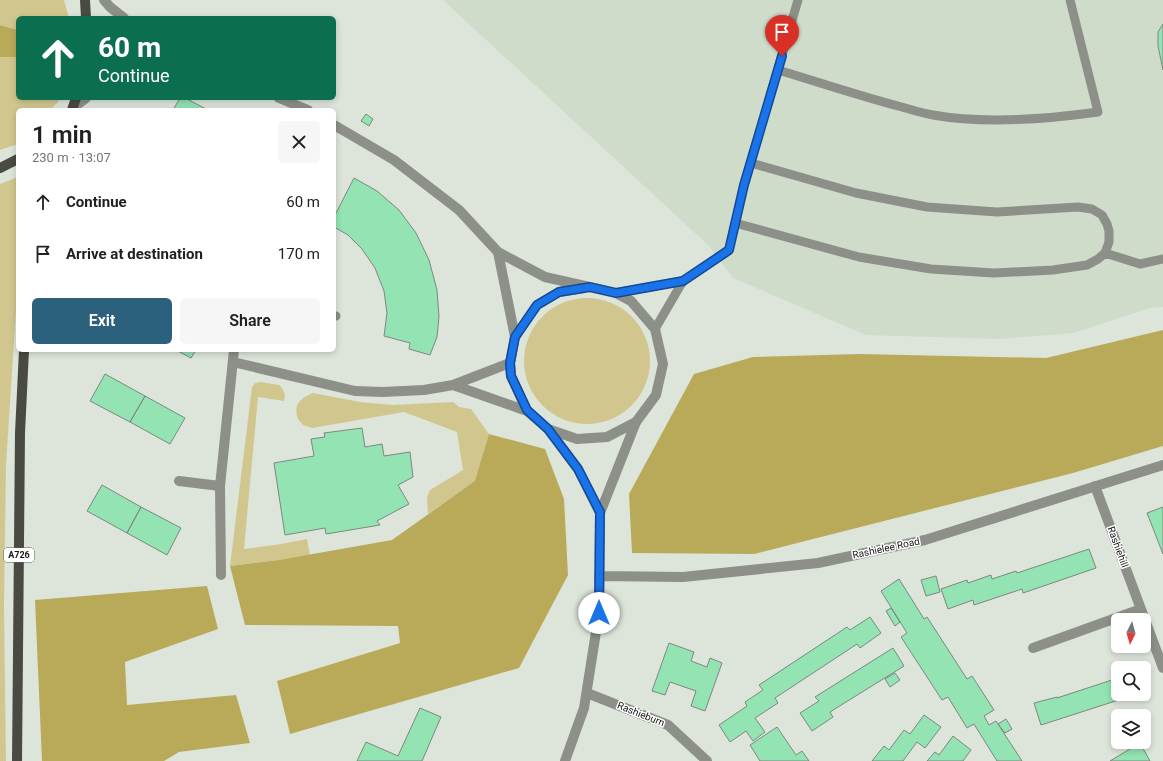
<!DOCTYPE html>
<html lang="en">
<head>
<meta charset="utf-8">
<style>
	body { margin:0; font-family:Roboto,sans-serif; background:#f6f6f6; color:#202124; height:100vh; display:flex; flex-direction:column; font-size:15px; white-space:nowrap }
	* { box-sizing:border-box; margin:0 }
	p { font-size:13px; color:#757577 }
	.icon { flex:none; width:22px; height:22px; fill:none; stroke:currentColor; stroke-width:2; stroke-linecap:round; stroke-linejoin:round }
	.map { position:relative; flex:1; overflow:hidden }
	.drawer { position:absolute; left:16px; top:108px; width:320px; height:244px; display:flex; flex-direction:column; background:#fff; border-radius:6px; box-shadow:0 2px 6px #0003 }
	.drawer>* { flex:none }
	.hud { position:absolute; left:16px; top:16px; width:320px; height:84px; border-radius:6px; box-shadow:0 2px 6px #0003; background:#0b6e4f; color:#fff; overflow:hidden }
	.needle { width:26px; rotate:185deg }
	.controls { position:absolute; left:1111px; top:613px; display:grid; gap:8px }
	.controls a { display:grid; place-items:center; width:40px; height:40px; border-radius:6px; background:#fff; box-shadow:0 2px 6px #0003; font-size:20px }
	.pin { position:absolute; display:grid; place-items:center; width:34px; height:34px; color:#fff; margin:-41px -17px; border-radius:50% 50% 50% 0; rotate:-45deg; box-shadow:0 0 4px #0007 }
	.pin .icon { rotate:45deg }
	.me { position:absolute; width:44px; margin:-22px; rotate:0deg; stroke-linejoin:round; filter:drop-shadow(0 0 3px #0008) }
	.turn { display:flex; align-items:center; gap:14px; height:84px; padding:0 16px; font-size:18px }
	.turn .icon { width:52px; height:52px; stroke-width:2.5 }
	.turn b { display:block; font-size:28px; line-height:34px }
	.round { display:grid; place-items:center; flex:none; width:42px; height:42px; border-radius:6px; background:#f6f6f6 }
	.overview { display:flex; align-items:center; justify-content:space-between; height:68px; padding:0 16px }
	h1 { font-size:24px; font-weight:600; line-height:30px }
	.action { display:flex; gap:8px; margin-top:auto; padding:8px 16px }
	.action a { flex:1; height:46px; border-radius:6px; background:#2c617d; color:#fff; font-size:16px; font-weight:600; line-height:46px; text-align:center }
	.action a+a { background:#f6f6f6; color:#202124 }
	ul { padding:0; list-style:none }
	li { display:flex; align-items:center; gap:12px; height:52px; padding:0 16px }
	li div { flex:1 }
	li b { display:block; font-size:15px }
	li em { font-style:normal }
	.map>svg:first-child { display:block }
	.built { fill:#cfdcca }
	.green { fill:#d1c78e }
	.forest { fill:#b9aa59 }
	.building { fill:#93e3b3; stroke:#7c8880 }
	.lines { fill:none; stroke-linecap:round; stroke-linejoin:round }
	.service { stroke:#8d8f89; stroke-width:9 }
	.minor { stroke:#8d8f89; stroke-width:10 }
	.tertiary { stroke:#8d8f89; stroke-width:10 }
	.primary { stroke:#494b42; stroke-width:10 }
	.route-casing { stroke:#114b97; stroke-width:10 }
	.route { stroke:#1a73e8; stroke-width:7 }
	.labels { text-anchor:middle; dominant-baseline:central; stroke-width:3; stroke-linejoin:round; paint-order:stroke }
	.shield { fill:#fff; stroke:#5a5d5a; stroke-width:1 }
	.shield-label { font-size:9px; font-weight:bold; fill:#141713 }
	.street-label { font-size:10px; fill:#141713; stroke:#fff }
</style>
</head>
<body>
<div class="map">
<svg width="1163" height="761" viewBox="0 0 1163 761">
	<rect width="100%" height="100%" fill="#dde5da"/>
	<!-- built -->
	<path class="built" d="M443 0H1163V307L1150 308 1074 333 998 339 866 335 733 278 709 246Z"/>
	<!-- green -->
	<path class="green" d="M0 0H64L69 18H18V30L0 25Z
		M0 57H18V98H59L58 102 50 110H18V144L0 150Z
		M18 177V279L6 465 4 606 6 761H0V184Z
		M524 361a63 63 0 1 1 126 0a63 63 0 1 1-126 0Z
		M261 382 279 385C284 389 286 395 284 401L258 397 244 549 281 544 307 539 310 555 279 560 230 566 252 387 255 383Z
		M313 393 360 402 393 405 453 402 459 407 471 409 489 434 476 481 428 514 427 497 430 490 463 470 457 432 404 412 312 428 303 425 298 419C293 405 300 398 313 393Z"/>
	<!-- forest -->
	<path class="forest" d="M0 25 18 30V57H0Z
		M1163 330V446L1073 473 754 554 632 553 629 494 694 374 753 357 860 354 1046 358Z
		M489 434 545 449 564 499 568 575 519 668 290 734 277 681 400 643 398 626 245 625 230 566 279 560 392 540 475 481Z
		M207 586 218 629 125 662 127 705 236 695 250 743 179 752 164 761H42L35 600Z"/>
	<!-- building -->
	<path class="building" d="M1163 24V70L1158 46V32Z
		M180 98H185L208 110H173Z
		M366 114 373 119 369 126 361 121Z
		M354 178 377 191 399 210 416 233 429 260 437 290 439 317 437 337 430 355 409 349 410 343 384 336 387 313 384 291 375 268 362 249 348 235 334 227V217Z
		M176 350H196L191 358Z
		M105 374 145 396 130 422 90 401Z
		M145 396 185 418 170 444 130 422Z
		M362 428 365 447 382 444 384 456 410 452 413 477 398 485 409 504 377 521 380 525 326 534 325 528 285 535 274 463 314 456 311 439 325 437 324 433Z
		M102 485 141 507 127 533 87 511Z
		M141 507 181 528 167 555 127 533Z
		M1163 507V554L1147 513Z
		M1089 549 1096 568 1023 593 1022 589 974 605 973 600 948 609 941 589 967 580 968 583 991 575 992 579 1016 571 1017 573Z
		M936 576 940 592 926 596 921 580Z
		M899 579 924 619 927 617 967 679 972 676 994 710 984 716 989 725 996 721 1022 761H997L974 724 967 728 948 697 942 700 901 637 907 633 881 591Z
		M891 608 900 622 895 626 886 611Z
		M870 617 881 633 860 648 857 644 775 698 778 703 755 718 765 732 753 741 746 731 730 742 719 725 747 706 745 702 763 690 759 685 847 627 850 630Z
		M669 643 694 652 691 661 707 667 710 658 722 663 705 711 691 706 696 691 670 682 665 695 652 691Z
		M893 648 904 666 830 712 833 717 812 731 800 713 819 701 815 697Z
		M895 673 900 680 890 687 885 679Z
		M1118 678V694H1127L1128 697 1041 725 1034 703 1057 697V698Z
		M420 708 441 717 422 761H357L366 742 398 756Z
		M924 715 941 727 925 748 917 742 903 761H872L884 746 889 750 904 730 910 734Z
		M1006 719 1012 729 1005 733 998 724Z
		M777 727 796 755 802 751 809 761H760L750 745Z
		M953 736 971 750 963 761H927L935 752 939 755Z
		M1140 743 1150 761H1110Z"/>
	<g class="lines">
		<!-- service -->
		<path class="service" d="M778 70C818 82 857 95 898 106 910 109 921 113 933 115 983 124 1048 119 1098 112L1070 0
			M735 223 859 257 931 269 994 273 1053 270 1087 265 1098 259 1105 253 1109 242V231L1107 224 1102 215 1092 209 1078 207 997 212 927 207 856 193 751 163
			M1105 253 1140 264 1163 259
			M616 293 683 281 729 250 744 185 798 0
			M334 316H336
			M655 329 683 281"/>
		<!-- minor -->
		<path class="minor" d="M233 362 355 391 382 392 424 390 453 385 510 363
			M453 385 527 411
			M548 429 578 469 600 513
			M179 481 220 486
			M1095 486 1163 668
			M221 575 220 486 234 350
			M599 576 683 577 818 563 925 540 1163 465
			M1033 648 1141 609
			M587 693 668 725 707 761
			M565 761 584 708 599 613 600 513 636 422"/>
		<!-- tertiary -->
		<path class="tertiary" d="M104 0 110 7 124 18
			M279 98 308 110
			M73 108 86 98
			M334 125 394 160 459 210 498 252 545 277 616 293 631 301 655 329 663 364 656 395 636 422 607 437 577 439 548 429 527 411 511 376 510 363 515 337 498 252
			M515 337 537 305 559 292 584 288"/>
		<!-- primary -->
		<path class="primary" d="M85 0 86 18
			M72 110 76 98
			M0 168 18 159
			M17 761 20 433 24 350"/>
	</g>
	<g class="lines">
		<defs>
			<path id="route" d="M599 613 600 512 578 469 548 429 527 410 511 376 510 363 515 337 537 305 559 292 590 287 616 293 683 281 729 250 744 185 782 56"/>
		</defs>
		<!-- route casing -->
		<use href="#route" class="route-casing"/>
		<!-- route -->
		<use href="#route" class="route"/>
	</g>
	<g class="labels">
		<!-- shield labels -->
		<rect class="shield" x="4" y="548" width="30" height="14" rx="3"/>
		<g class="shield-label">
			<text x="19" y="555">A726</text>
		</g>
		<!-- street labels -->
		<g class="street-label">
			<text transform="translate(1118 547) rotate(70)">Rashiehill</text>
			<text transform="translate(886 548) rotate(-12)">Rashielee Road</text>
			<text transform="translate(641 714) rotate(22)">Rashieburn</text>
		</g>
	</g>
</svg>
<div class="controls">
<a><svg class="needle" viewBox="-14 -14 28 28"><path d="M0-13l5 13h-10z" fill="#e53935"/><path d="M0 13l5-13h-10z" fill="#757577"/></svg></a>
<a><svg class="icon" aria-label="search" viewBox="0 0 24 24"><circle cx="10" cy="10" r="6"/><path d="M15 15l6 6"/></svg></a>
<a><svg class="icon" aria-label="layers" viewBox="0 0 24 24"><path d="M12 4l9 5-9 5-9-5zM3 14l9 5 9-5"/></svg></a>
</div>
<div class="pin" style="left:782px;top:56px;background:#d93025"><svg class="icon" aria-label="arrive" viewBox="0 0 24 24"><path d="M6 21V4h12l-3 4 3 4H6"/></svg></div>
<svg class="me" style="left:599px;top:613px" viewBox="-20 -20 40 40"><circle r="19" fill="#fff"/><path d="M0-13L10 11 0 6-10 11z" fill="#1a73e8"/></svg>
<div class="hud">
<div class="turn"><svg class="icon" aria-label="ahead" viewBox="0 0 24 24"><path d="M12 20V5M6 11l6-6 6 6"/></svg><div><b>60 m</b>Continue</div></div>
</div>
<section class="drawer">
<div class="overview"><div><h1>1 min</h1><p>230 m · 13:07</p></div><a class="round"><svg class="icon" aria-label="close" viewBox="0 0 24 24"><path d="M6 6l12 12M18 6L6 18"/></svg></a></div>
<ul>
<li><svg class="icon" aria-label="ahead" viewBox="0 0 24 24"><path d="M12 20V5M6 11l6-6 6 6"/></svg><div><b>Continue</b></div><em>60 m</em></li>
<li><svg class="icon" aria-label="arrive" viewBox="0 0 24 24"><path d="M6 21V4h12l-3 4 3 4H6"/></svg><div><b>Arrive at destination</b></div><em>170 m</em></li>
</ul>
<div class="action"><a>Exit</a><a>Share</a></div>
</section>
</div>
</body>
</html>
